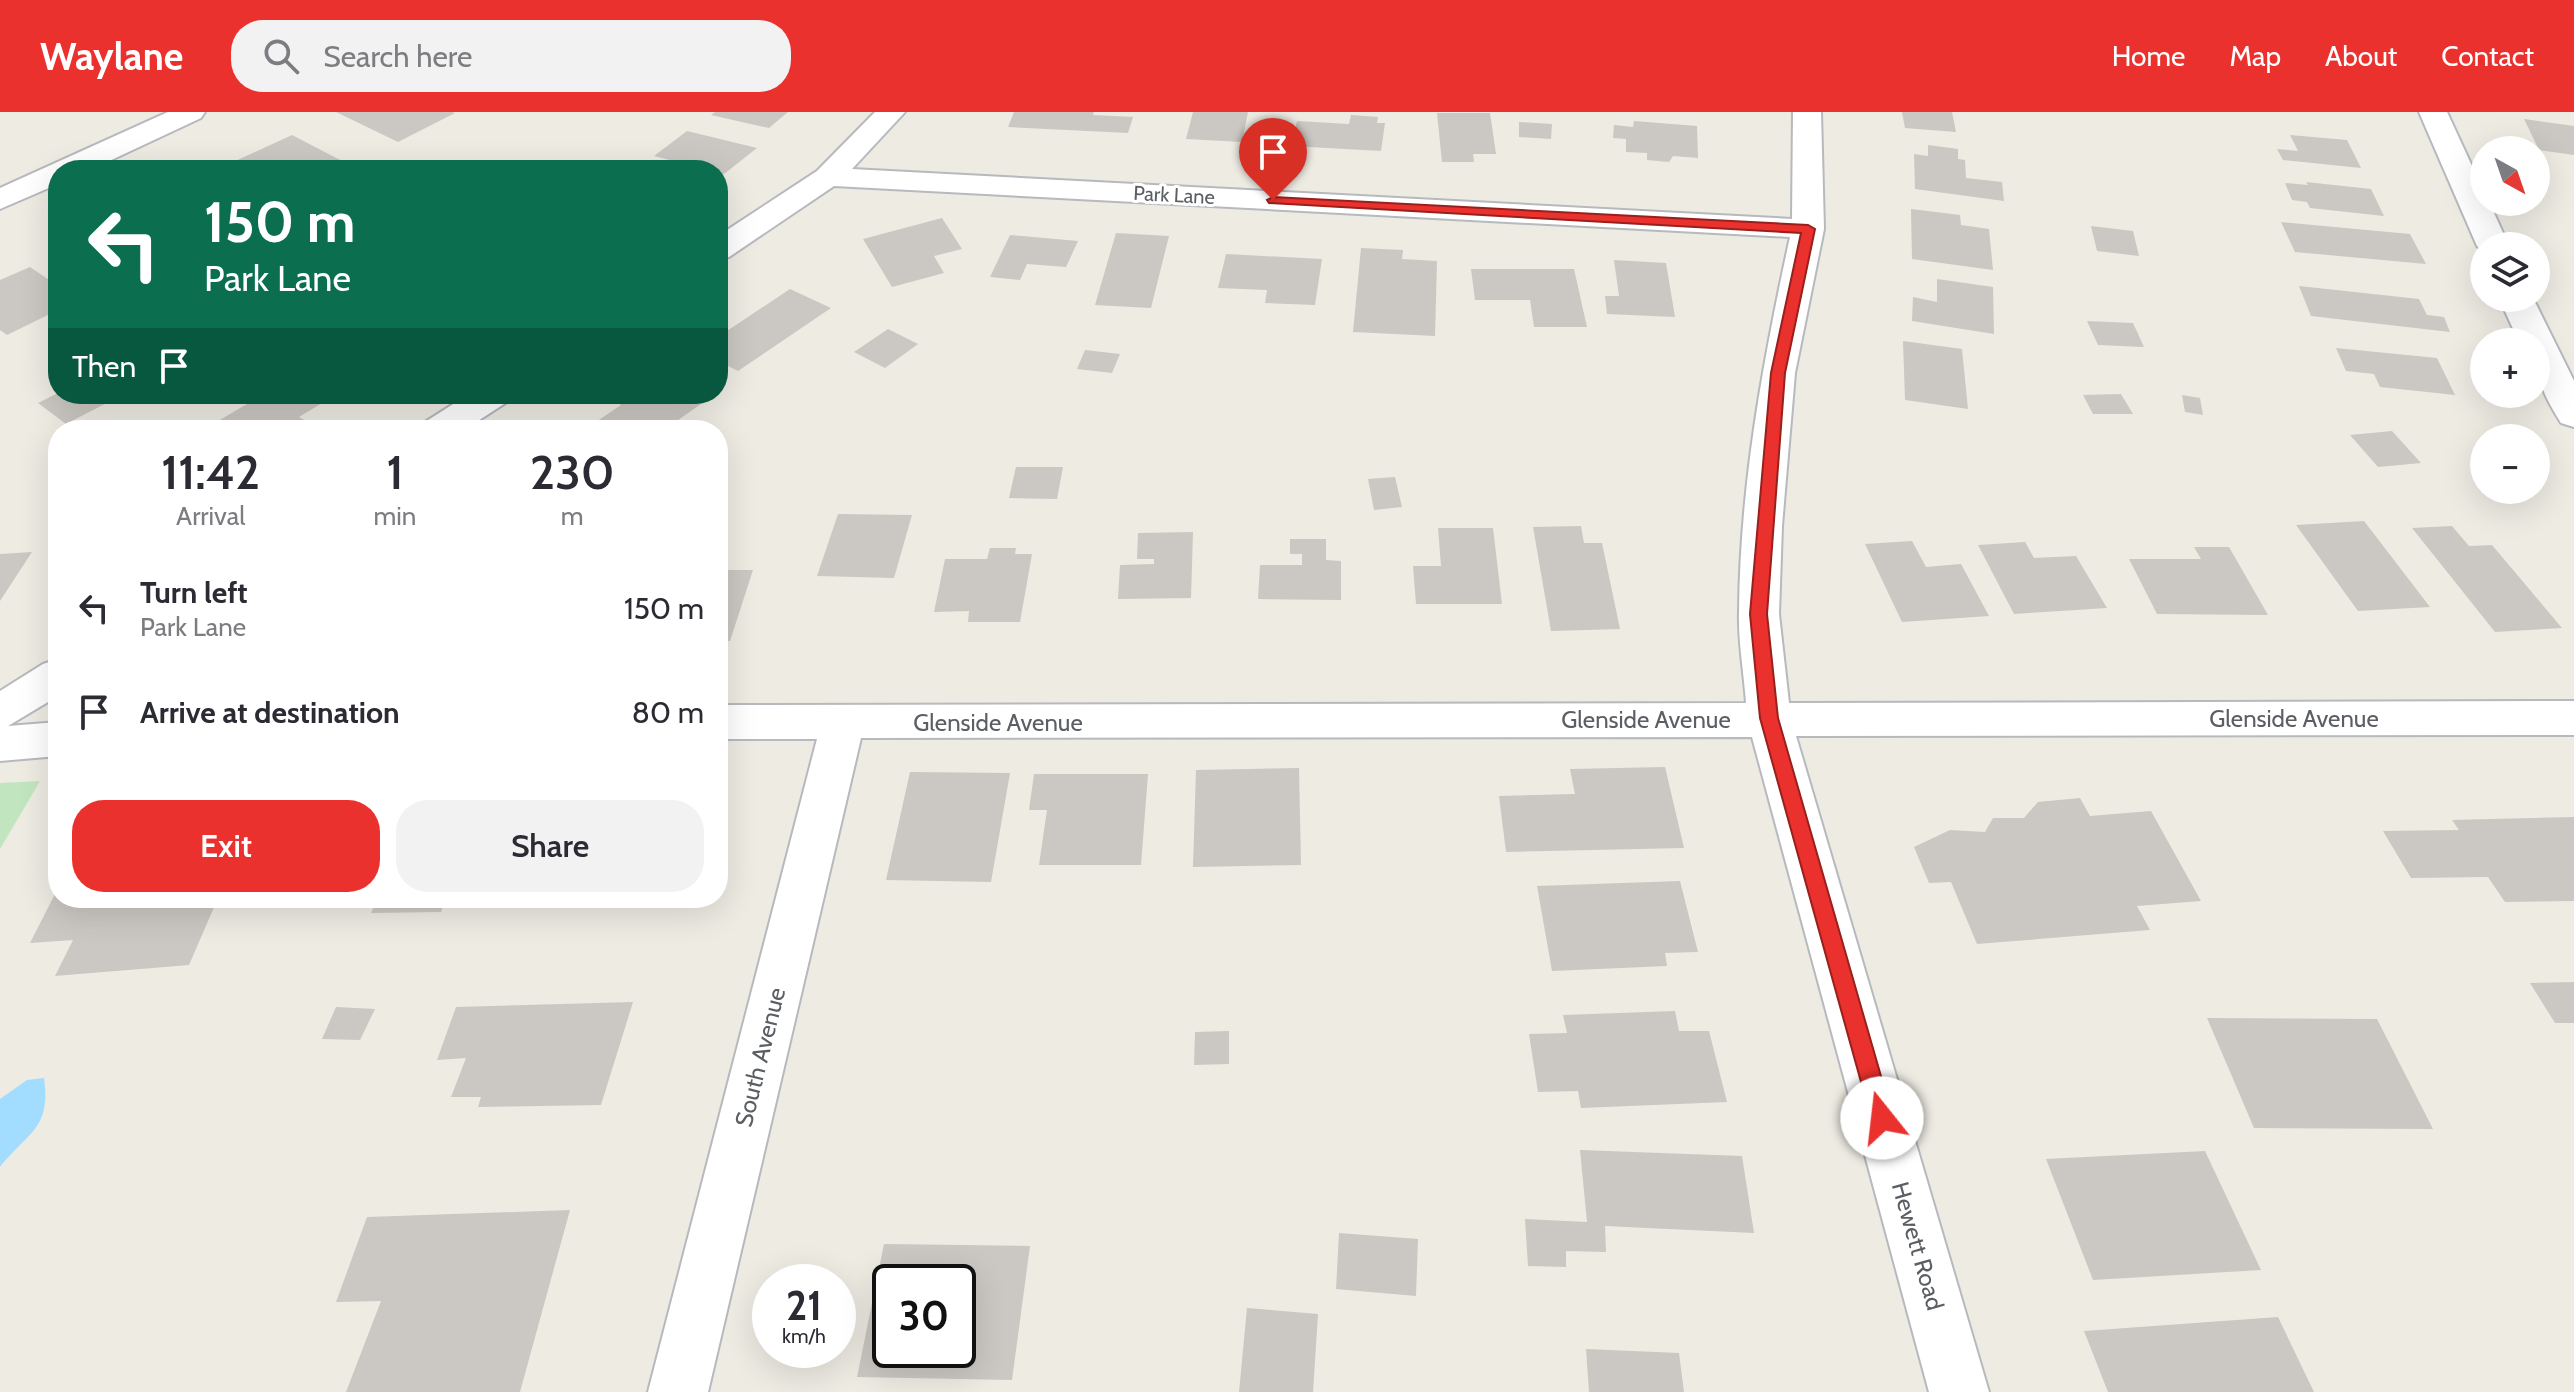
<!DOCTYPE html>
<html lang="en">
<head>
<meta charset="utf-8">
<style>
	body { margin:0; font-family:Cabin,sans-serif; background:#f2f2f3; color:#2b2b33; height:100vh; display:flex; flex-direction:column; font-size:30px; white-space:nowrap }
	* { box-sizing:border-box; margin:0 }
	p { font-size:26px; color:#7c7c81 }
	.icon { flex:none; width:44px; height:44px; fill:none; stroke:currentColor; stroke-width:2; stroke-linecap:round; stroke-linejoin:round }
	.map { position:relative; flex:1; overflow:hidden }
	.side { position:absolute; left:48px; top:308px; width:680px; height:488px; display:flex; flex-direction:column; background:#fff; border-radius:32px; box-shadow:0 8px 32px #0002 }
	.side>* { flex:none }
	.guide { position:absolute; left:48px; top:48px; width:680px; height:244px; border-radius:32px; box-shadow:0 8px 32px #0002; background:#0b6e4f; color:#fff; overflow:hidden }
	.needle { width:52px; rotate:140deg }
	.fabs { position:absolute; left:2470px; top:24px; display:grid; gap:16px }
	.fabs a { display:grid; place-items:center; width:80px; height:80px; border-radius:50%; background:#fff; box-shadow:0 8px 32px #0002; font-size:40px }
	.speed { position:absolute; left:752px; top:1152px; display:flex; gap:16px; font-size:40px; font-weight:700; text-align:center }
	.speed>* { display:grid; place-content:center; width:104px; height:104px; border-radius:50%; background:#fff; box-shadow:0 8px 32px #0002; line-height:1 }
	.speed small { font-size:20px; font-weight:400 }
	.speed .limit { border:4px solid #111; border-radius:12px; background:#fff; color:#111 }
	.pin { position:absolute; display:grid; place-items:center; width:68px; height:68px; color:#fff; margin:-82px -34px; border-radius:50% 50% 50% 0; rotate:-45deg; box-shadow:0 0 8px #0007 }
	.pin .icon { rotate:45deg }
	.me { position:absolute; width:88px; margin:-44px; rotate:344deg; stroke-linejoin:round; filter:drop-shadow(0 0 6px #0008) }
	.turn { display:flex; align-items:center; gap:28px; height:168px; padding:0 24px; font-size:36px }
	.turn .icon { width:104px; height:104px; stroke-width:2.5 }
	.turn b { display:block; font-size:56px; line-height:68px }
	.then { display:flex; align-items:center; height:76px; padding:0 24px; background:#0003; gap:16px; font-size:30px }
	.eta { display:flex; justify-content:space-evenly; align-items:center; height:136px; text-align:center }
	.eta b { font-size:48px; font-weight:600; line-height:56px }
	.action { display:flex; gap:16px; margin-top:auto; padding:16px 24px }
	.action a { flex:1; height:92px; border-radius:32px; background:#ea312d; color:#fff; font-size:32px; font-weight:600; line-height:92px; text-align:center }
	.action a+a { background:#f2f2f3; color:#2b2b33 }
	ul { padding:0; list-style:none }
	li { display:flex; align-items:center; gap:24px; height:104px; padding:0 24px }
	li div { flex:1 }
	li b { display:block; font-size:30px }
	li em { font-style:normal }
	header { display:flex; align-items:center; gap:48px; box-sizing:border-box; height:112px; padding:0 40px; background:#ea312d; color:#fff }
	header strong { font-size:38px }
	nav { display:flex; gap:44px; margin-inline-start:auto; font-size:28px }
	.search { width:560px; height:72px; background:#f2f2f3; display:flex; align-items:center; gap:20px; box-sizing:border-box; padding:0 28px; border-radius:32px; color:#7c7c81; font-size:30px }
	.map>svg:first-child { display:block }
	.green { fill:#c1e6bf }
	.water { fill:#a2dcff }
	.building { fill:#cbc7c2; fill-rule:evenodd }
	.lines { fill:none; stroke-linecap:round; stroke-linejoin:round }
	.street-casing { stroke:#b6b9bd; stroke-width:4 }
	.street { fill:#fff; fill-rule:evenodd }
	.route { fill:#ea312d; stroke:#98201d; stroke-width:2 }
	.labels { text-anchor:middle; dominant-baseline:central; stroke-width:6; stroke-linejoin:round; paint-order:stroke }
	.far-street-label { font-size:20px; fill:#5b5f64; stroke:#fff }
	.street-label { font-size:24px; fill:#5b5f64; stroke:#fff }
</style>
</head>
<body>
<header>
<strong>Waylane</strong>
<div class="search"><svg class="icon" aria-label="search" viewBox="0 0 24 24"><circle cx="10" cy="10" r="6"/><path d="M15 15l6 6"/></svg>Search here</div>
<nav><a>Home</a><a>Map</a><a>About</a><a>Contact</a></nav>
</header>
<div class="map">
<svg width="2574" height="1280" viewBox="0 0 2574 1280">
	<rect width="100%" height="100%" fill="#eeebe3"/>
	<!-- green -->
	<path class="green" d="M40 669 0 737V671Z"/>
	<!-- water -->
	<path class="water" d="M44 966C51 1017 29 1019 0 1055V987L27 968Z"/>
	<!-- building -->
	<path class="building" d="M336 0H452L455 1 398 30Z
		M715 0H788L769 16 711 3Z
		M1014 0H1094L1093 3 1133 5 1128 21 1008 15Z
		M1193 0H1248L1242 30 1186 27Z
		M1902 0H1952L1956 20 1905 16Z
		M1437 1H1490L1496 42H1473L1474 50H1442Z
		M1351 3 1378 5 1377 11H1385L1381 39 1291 34 1297 9 1349 12Z
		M2524 7 2574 14V43L2539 38Z
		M1634 9 1697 14 1698 46 1673 44 1669 50 1647 48V41L1626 40V27L1613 26 1614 13 1633 15Z
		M1519 10 1552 12 1551 27 1519 25Z
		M687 19 757 36 724 62 654 44Z
		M292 23 346 51 331 58 220 56Z
		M2290 23 2347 28 2361 56 2283 48 2277 37 2298 39Z
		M1928 33 1958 37V47L1965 48 1966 66 2002 70 2004 89 1915 77 1914 42 1928 44Z
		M2306 70 2371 77 2384 104 2310 96 2307 90 2292 88 2285 71 2308 73Z
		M1911 97 1960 103 1961 113 1989 117 1993 158 1912 147Z
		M942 106 962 137 934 144 944 161 892 175 863 127Z
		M2281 110 2410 122 2426 152 2295 140Z
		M2091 114 2133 119 2139 144 2097 139Z
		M1116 121 1169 124 1151 196 1095 193Z
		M1010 123 1078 129 1066 155 1027 152 1020 168 990 165Z
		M1361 136 1403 138 1402 147 1437 149 1435 224 1353 220Z
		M1226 142 1322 147 1315 193 1265 191 1267 178 1218 176Z
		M1614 148 1666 151 1675 205 1607 202 1605 184H1619Z
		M30 155 58 174V198L7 223 0 218V168Z
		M1471 157H1574L1587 215H1534L1530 188H1475Z
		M1937 167 1993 175 1994 222 1912 209 1913 185 1937 190Z
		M2299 174 2419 187 2427 203 2444 205 2450 220 2311 204Z
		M790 177 831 196 738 259 718 249V225Z
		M2087 209 2133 211 2144 235 2098 233Z
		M888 217 918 232 885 256 854 240Z
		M1903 229 1962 237 1968 297 1905 288Z
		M2336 236 2437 246 2455 283 2380 275 2374 262 2346 259Z
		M1085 238 1120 242 1112 261 1077 257Z
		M58 281V282H124L66 312 38 291Z
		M264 282H337L299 305 315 314 308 318H234L218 309Z
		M621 282H715L664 318H584L621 293 612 288Z
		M2121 282 2133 302H2093L2083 283Z
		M2182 283 2200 286 2203 303 2185 300Z
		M2392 319 2421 351 2378 355 2350 323Z
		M1016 355H1063L1057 387 1009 386Z
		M1395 365 1402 395 1374 398 1368 367Z
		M838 402 912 403 894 466 817 464Z
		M2364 409 2430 495 2358 499 2296 413Z
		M1581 414 1584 431H1602L1620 517 1551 519 1533 415Z
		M2452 414 2469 434 2492 433 2562 516 2495 520 2412 416Z
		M1438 416H1493L1502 492H1416L1413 454H1441Z
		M1193 420 1191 486 1118 487 1120 453 1154 452V447H1137L1138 421Z
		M1290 427H1326V448L1341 449V488L1258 487 1260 453H1302V442H1290Z
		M1912 429 1926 455 1961 452 1989 504 1902 510 1865 432Z
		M2025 430 2034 446 2076 444 2107 496 2014 502 1978 433Z
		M2194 435H2229L2268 503 2157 502 2129 447H2201Z
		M990 436H1016L1015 442H1032L1020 510H968L969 499 934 500 945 447H987Z
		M32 440 0 489V442Z
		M718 458H753L730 529H718Z
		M1665 655 1684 736 1506 740 1499 684 1575 682 1570 657Z
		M1299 656 1301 753 1193 755 1196 658Z
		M910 660 1010 661 991 770 886 768Z
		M1034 662H1148L1141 753H1039L1047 698H1029Z
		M2080 686 2090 704 2151 699 2201 789 2137 794 2150 818 1977 832 1951 770 1929 771 1914 735 1950 718 1985 720 1993 706H2024L2038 690Z
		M2574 705V789L2505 790 2488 765 2411 766 2383 719 2459 718 2452 708Z
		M1680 769 1698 840 1665 841 1667 854 1552 859 1537 774Z
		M58 776V786H218L189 853 55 864 73 828 30 831Z
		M378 786H446L441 800 371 801Z
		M2574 870V911H2555L2530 871Z
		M633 890 601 993 478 995 481 985H451L466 946 437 948 456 895Z
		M336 895 375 897 360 928 322 927Z
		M1675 899 1679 919H1709L1727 990 1581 996 1578 979 1538 980 1529 922 1567 921 1563 903Z
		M2207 906 2377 907 2433 1017 2254 1016Z
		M1229 919V952L1194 953 1195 920Z
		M1580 1038 1742 1044 1754 1121 1605 1114 1606 1140 1566 1139V1155L1528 1154 1525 1107 1587 1110Z
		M2205 1039 2261 1158 2093 1168 2046 1047Z
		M570 1098 520 1280H346L381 1189 336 1190 367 1105Z
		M1339 1121 1418 1127 1416 1184 1336 1177Z
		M884 1132 1030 1134 1012 1268 857 1265ZM890 1170H958V1238H890Z
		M1247 1196 1318 1202 1313 1280H1239Z
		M2278 1205 2314 1280H2108L2084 1219Z
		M1586 1237 1679 1241 1684 1280H1589Z"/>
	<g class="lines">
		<defs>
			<path id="street" d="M168 0H205L201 6 90 58H58V72L0 97V76Z
				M875 0H905L852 57 1792 107 1793 0H1821L1824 117 1795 261 1782 414 1779 502 1789 591 2574 589V623L1796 624 1989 1280H1929L1752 625 861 626 708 1280H648L817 627H718V593L1746 591C1744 561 1738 530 1739 500 1740 373 1763 249 1790 125L834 74 729 145 718 148V124L817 59Z
				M2419 0H2447L2484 80V90H2489L2509 134H2484V141L2477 134Z
				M2499 186H2533L2574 269V315L2561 311C2542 281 2536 266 2536 230H2519Z
				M469 282H512L507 290 464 318H420L425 310Z
				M58 547V584L8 614 58 610V644L0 649V579L43 552Z"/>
		</defs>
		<!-- street casing -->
		<use href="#street" class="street-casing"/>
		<!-- street -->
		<use href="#street" class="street"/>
	</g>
	<!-- route -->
	<path class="route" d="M1273 85 1808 113 1815 117 1785 261 1767 502 1778 606 1893 1006 1890 1013 1882 1016 1874 1013 1871 1006 1760 606 1750 502 1771 261 1801 121 1269 91 1267 88Z"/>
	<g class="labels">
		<!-- far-street labels -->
		<g class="far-street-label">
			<text transform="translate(1174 83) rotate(3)">Park Lane</text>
		</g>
		<!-- street labels -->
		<g class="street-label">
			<text x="2294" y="606">Glenside Avenue</text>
			<text x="1646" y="607">Glenside Avenue</text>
			<text x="998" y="610">Glenside Avenue</text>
			<text transform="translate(760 945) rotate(-76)">South Avenue</text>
			<text transform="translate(1918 1134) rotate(74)">Hewett Road</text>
		</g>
	</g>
</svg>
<div class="fabs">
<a><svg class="needle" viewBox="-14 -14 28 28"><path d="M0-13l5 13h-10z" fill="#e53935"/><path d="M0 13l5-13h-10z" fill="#7c7c81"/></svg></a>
<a><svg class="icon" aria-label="layers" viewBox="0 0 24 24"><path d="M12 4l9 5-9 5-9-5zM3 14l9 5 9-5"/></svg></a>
<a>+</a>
<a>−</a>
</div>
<div class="speed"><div>21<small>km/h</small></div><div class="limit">30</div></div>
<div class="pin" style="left:1273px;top:88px;background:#d93025"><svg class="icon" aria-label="arrive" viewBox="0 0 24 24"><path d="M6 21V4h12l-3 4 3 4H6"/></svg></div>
<svg class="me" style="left:1882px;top:1006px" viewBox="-20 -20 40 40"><circle r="19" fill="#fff"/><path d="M0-13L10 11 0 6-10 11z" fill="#ea312d"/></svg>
<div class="guide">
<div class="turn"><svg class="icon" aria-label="left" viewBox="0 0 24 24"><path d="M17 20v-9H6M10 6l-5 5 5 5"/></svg><div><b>150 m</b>Park Lane</div></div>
<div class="then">Then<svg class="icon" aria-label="arrive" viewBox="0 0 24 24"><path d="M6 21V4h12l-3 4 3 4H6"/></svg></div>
</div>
<section class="side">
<div class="eta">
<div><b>11:42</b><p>Arrival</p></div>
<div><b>1</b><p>min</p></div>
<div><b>230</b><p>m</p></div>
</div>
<ul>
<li><svg class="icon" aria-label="left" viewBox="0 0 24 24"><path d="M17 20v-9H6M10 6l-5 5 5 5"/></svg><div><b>Turn left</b><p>Park Lane</p></div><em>150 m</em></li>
<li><svg class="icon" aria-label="arrive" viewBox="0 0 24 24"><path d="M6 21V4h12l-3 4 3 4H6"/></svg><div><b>Arrive at destination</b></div><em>80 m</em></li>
</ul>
<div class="action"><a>Exit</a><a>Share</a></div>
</section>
</div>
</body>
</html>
